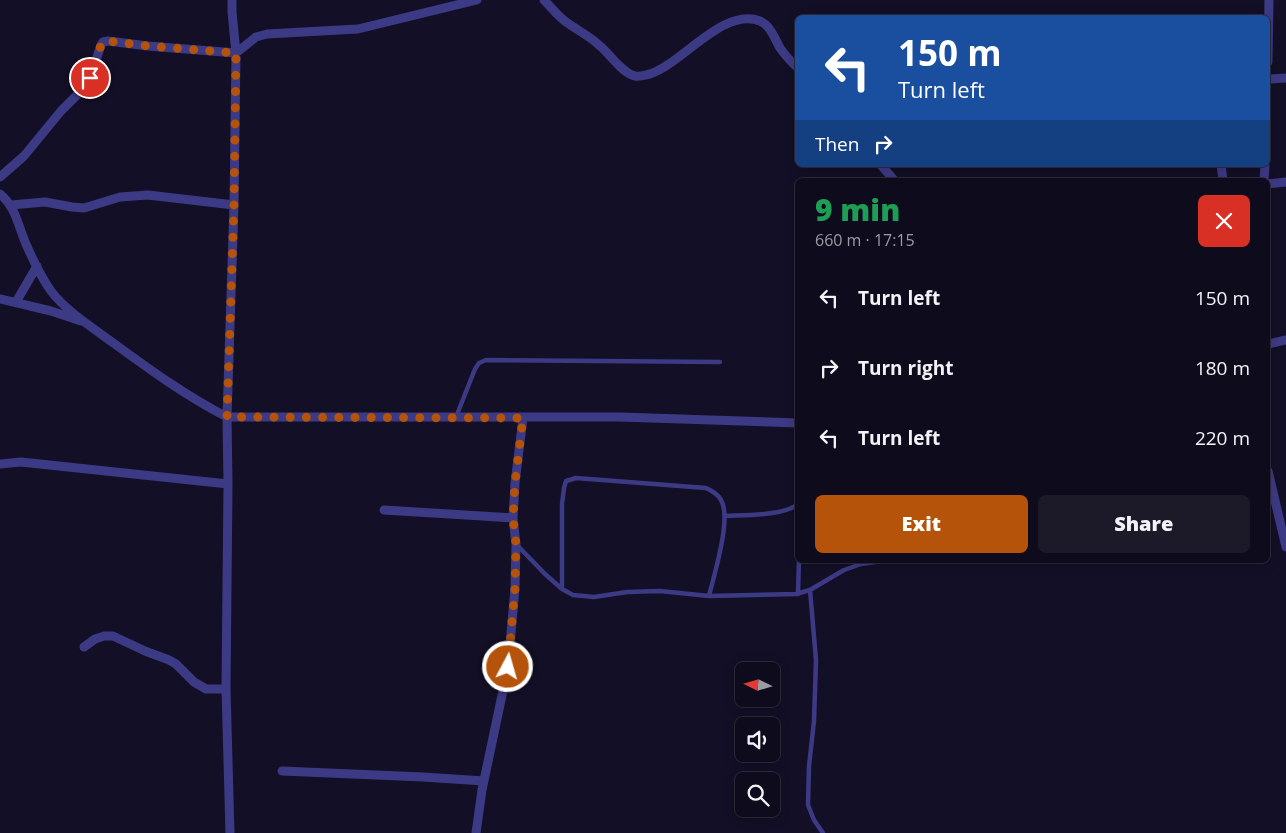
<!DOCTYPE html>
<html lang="en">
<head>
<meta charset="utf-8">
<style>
	body { margin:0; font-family:"Open Sans",sans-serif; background:#1c1929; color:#f1f3f6; height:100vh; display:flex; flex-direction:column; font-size:19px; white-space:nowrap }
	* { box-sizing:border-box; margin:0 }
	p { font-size:16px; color:#9b9ba3 }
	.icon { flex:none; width:28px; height:28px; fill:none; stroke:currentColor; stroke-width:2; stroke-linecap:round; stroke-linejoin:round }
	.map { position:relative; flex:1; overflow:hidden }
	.sheet { position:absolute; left:795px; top:178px; width:475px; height:385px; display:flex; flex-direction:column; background:#0e0b1c; border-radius:8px; box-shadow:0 2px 12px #0003,0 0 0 1px #2e2b3b }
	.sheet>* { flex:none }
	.guide { position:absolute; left:795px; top:15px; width:475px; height:152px; border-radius:8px; box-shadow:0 2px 12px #0003,0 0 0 1px #2e2b3b; background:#1a4fa0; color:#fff; overflow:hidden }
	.needle { width:32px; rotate:275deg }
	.controls { position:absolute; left:735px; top:662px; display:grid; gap:10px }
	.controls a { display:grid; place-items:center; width:45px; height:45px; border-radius:8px; background:#0e0b1c; box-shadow:0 2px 12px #0003,0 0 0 1px #2e2b3b; font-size:25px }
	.pin { position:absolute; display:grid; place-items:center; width:42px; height:42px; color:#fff; margin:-21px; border:2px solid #fff; border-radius:50%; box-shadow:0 1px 5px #0007 }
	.me { position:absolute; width:55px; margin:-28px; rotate:6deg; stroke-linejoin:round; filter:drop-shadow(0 0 4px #0008) }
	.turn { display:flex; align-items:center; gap:18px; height:105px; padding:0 20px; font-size:22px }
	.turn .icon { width:65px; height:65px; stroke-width:2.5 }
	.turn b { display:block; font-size:35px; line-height:42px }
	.then { display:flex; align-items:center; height:48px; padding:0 20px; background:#0003; gap:10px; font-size:19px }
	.round { display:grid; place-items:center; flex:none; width:52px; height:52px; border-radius:8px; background:#1c1929 }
	.headline { display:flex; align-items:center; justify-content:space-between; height:85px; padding:0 20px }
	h1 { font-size:30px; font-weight:800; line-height:38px; color:#1e9e55 }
	.button { display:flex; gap:10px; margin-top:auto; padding:10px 20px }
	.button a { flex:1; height:58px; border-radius:8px; background:#b45309; color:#fff; font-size:20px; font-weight:800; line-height:58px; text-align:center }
	.button a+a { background:#1c1929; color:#f1f3f6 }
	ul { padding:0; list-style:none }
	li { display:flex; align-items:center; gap:15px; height:70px; padding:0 20px }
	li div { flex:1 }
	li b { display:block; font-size:19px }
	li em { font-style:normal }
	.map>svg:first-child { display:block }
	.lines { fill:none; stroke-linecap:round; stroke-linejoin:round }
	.service { stroke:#3d3a85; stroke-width:4.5 }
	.minor { stroke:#3d3a85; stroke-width:9 }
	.route { stroke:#b45309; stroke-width:9; stroke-dasharray:0 16.2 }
</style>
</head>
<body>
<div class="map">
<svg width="1286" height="833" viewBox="0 0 1286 833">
	<rect width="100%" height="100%" fill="#130f26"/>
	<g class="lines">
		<!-- service -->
		<path class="service" d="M456 417 475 369 479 363 486 360 720 362
			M725 516C742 515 785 516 798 504
			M516 544 545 574 562 589 573 595 594 597 627 592 660 591 709 596 796 594 810 590 844 570 861 564 875 562 905 560
			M562 589V504L564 488 566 481 576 478 706 488C712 491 718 494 721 500 732 518 714 575 709 596
			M810 590 816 660 814 721 809 766 808 805 814 820 823 833
			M798 594 799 560"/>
		<!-- minor -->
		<path class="minor" d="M544 0C552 8 559 18 569 24 579 31 591 37 600 46 610 54 622 73 635 76 640 77 645 75 650 74 683 63 723 7 760 21 770 25 775 39 780 48 785 55 791 62 798 68
			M1268 62 1269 0
			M1268 79 1286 78
			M881 165 894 180
			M1221 165 1223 180
			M0 177 24 156 61 111 85 87 90 78 101 45 103 42 108 41 148 46 236 53 256 37 267 34 358 29 477 0
			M1264 180 1265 165
			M1268 184 1286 182
			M0 194C16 207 18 226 26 244 33 260 41 277 51 291 65 310 93 328 112 342 149 369 186 396 227 417H620L798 423
			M11 205 45 202 72 207 84 208 120 197 148 195 234 205
			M0 299 51 311 81 321
			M16 302 37 266
			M1268 344 1286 340
			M0 464 21 462 228 484
			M1268 471 1286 547
			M384 510 513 518
			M84 647 95 639 104 636H113L145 651 169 660 176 664 194 682 206 689H226
			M282 771 423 777 484 781
			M230 833 226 689 228 484 227 417 234 205 236 53 232 12V0
			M476 833 482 790 508 667 515 588 516 544 513 518 515 483 523 418"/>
	</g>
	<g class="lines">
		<!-- route -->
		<path class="route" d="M90 78 101 45 103 42 108 41 148 46 236 53 234 205 227 417 523 418 515 483 513 518 516 544 515 588 508 667"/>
	</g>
</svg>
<div class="controls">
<a><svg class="needle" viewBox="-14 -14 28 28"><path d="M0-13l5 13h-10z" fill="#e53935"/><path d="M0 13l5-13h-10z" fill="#9b9ba3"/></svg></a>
<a><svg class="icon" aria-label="sound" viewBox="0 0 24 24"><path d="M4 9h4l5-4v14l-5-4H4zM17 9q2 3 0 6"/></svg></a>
<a><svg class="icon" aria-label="search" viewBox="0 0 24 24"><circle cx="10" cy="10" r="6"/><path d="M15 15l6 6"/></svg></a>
</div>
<div class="pin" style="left:90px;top:78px;background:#d93025"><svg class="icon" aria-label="arrive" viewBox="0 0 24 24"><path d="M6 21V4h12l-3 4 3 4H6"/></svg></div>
<svg class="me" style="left:508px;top:667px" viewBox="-20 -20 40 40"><circle r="17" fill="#b45309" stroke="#fff" stroke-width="3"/><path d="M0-11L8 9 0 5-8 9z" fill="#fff"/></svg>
<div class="guide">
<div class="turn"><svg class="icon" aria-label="left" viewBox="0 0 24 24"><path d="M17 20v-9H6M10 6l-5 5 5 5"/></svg><div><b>150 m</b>Turn left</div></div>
<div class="then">Then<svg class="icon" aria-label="right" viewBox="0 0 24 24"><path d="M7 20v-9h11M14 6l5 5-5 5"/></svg></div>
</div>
<section class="sheet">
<div class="headline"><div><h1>9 min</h1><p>660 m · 17:15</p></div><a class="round" style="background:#d93025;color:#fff"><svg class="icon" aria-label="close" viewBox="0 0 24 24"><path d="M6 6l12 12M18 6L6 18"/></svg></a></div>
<ul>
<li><svg class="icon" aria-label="left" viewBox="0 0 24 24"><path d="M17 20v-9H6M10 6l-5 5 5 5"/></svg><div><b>Turn left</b></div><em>150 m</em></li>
<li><svg class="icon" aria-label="right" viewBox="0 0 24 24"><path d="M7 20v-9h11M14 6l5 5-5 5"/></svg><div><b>Turn right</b></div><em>180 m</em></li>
<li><svg class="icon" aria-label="left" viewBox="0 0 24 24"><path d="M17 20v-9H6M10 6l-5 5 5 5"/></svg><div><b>Turn left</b></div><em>220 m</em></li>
</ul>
<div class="button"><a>Exit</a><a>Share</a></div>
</section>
</div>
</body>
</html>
